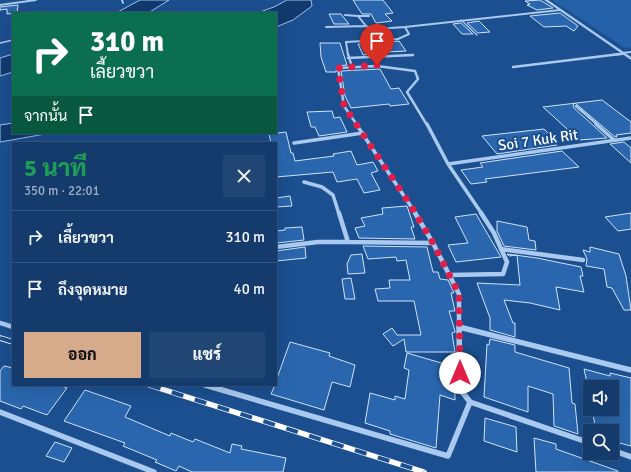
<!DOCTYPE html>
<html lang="th">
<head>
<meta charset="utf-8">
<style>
	body { margin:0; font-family:Signika,Sarabun,sans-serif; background:#214673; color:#f1f3f6; height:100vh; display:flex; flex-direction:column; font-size:15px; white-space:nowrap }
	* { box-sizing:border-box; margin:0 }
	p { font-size:13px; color:#9dadc1 }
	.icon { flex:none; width:22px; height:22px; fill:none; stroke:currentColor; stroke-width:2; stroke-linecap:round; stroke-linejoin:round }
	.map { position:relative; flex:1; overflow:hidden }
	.details { position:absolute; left:12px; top:142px; width:265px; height:244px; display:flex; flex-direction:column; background:#143b6b; border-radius:0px; box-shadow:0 4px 16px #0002,0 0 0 1px #33557e }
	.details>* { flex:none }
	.hud { position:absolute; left:12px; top:12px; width:265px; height:122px; border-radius:0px; box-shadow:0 4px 16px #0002,0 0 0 1px #33557e; background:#0b6e4f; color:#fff; overflow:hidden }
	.buttons { position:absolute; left:583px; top:380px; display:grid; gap:8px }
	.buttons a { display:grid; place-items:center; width:36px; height:36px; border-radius:0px; background:#143b6b; box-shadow:0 4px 16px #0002,0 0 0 1px #33557e; font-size:20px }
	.pin { position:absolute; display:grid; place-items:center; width:34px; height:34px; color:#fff; margin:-41px -17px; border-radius:50% 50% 50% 0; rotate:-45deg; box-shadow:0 0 4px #0007 }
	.pin .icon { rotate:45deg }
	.me { position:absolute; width:44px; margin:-22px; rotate:0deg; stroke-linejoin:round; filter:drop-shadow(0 0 3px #0008) }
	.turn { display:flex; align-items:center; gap:14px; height:84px; padding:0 12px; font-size:18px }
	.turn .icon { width:52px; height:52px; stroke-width:2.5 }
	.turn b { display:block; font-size:28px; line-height:34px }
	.then { display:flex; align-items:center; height:38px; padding:0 12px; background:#0003; gap:8px; font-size:15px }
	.round { display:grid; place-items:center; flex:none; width:42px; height:42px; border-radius:0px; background:#214673 }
	.overview { display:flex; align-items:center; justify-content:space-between; height:68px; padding:0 12px }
	h1 { font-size:24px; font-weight:800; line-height:30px; color:#1e9e55 }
	.primary-button { display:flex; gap:8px; margin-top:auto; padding:8px 12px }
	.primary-button a { flex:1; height:46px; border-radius:0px; background:#d6ab8b; color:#111; font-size:16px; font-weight:800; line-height:46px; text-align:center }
	.primary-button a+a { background:#214673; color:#f1f3f6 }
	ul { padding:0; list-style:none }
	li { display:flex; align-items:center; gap:12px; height:52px; padding:0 12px; border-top:1px solid #33557e }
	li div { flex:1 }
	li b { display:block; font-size:15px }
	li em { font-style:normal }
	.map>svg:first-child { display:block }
	.green { fill:#2461a8 }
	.water { fill:#123a6d; stroke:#9cc4f0 }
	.building { fill:#2a66ad; stroke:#cfe3fa }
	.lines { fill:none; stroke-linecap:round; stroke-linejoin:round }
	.service { stroke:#a9c9ee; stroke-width:1.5 }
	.minor-far4 { stroke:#a9c9ee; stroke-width:2 }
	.minor-far3 { stroke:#a9c9ee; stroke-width:2.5 }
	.minor-far2 { stroke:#a9c9ee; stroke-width:3.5 }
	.minor-far1 { stroke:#a9c9ee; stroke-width:4.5 }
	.minor { stroke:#a9c9ee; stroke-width:5.5 }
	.tertiary { fill:#a9c9ee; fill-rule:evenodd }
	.rail-casing { stroke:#fff; stroke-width:5.5 }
	.rail { stroke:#1b4f8f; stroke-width:4; stroke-dasharray:12; stroke-linecap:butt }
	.route { stroke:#e11d48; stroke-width:7; stroke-dasharray:0 12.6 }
	.labels { text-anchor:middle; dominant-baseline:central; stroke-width:4; stroke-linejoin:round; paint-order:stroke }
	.street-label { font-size:15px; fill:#fff; stroke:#1b4f8f }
</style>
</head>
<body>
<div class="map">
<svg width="631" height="472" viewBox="0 0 631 472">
	<rect width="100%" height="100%" fill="#1b4f8f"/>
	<!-- green -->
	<path class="green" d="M552 0H631V47L625 48Z"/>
	<!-- water -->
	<path class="water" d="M140 0H169L148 13H116Z
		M287 0H311L312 6 293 20 276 27V13H257L274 7Z
		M13 54V72L0 76V58Z
		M13 123V133H51L0 142V125Z"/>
	<!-- building -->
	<path class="building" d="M353 0H383L393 13 385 14 392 21 376 23 371 14H362Z
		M540 0 553 8 537 10 527 5 530 4 525 1Z
		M18 5 17 13 7 14V9L0 10V7Z
		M560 13 578 26 574 31 566 26 544 27 530 16Z
		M329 14H341L349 24H334Z
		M479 21 490 32 478 33 467 23Z
		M461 23 473 34H462L453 24Z
		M399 41 406 51 386 52 379 43Z
		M320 43H340L347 65 337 66 336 72H326L321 57Z
		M358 44H363L371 54 363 55Z
		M380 69 391 89 399 88 409 104 390 106 389 104 351 108 345 96 341 71Z
		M602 100 631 122V133L616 135 617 137H615L575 103 573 105 574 108 607 138 579 140 543 107Z
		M332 111 334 118 340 117 347 132 319 136 315 127H311L307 112Z
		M544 129 558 143H555L557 145 497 154 482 136Z
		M286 132 291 153H293L295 161 334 156 333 154 351 151 357 165 373 162 378 171 371 173 380 190 364 193 357 179 337 182 333 172 276 177V143H271L269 134Z
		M624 142 631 148V163L610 144Z
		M562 151 579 167 485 179 487 182 471 184 461 170 483 167 480 163Z
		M290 196 292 206 276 207V198Z
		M407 206 414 227H411L415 239 359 238 355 228 365 226 361 218 383 214 382 208Z
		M631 213V229L618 231 605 217Z
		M476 214 501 257 456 262 448 245 468 243 455 217Z
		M497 221 527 227 529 240 535 241 536 250 504 246 497 231Z
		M302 227 304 240 276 243V231L285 230V228Z
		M363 246 427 247 433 272H438L440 279 448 280 454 293H451L455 311H449L455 331V332L452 333 455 352H406L404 339 393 346 383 334 392 328 397 335H421L414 301H378L375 289 390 288 389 280H410L406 260 397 261 396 257 368 259Z
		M305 247 306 258 276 261V251Z
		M590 247 619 254 626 276 631 310H624L612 288 607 287 604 269 586 266 587 259 583 250 590 252Z
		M362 254 365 273 348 274 347 264 351 255Z
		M507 254 537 258 581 267 583 276H580L584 292 556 287 560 310 530 303 504 300 513 323H515V337L490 330V318L477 283 520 285 517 255 509 256Z
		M351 278 355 299H345L342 279Z
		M490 339 515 345V352L569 368 572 403 575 404 578 434 554 426 553 394 528 386V412L484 397 487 344 489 345Z
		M290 342 330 353 329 356 355 365 350 387 332 382 324 410 271 394 275 385H276V381Z
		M407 353 455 367V400L440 395 436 448 390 434V431L365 423 370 393 395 400V396L405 399 409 370 404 368Z
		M4 366 13 368V385H59L67 388 47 415 23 406 21 409 0 401V371Z
		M584 369 610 376V373L631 378V446L612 441V431H596L592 409H612V387H588Z
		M85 390 131 406 125 417 170 436 171 433 193 442 195 439 230 453 232 444 242 446 241 449 286 458 283 472H192L179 466 176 471 155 462 157 460 123 446 125 443 64 421Z
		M485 418 516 427 517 452 484 441Z
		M534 438 556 444V449L618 471V472H536Z
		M55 442 72 448 64 462 46 456Z"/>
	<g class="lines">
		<!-- service -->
		<path class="service" d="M461 20 477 35
			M0 43 13 40"/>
		<!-- minor-far4 -->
		<path class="minor-far4" d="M122 0 123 3
			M0 5 36 0
			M345 15 358 16 366 26
			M358 16H369
			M326 27 366 26 376 29 405 27
			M622 53 631 52
			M348 55 346 42 398 39 409 34 405 27 560 10
			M405 55H413
			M611 55 623 54"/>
		<!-- minor-far3 -->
		<path class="minor-far3" d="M348 54 352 67
			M348 58 413 55
			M513 67 620 54
			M576 106 598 125
			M357 125 344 106 338 68 377 66 415 71 418 79 407 92 427 125"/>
		<!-- minor-far2 -->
		<path class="minor-far2" d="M356 124 416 214
			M427 124 448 164 482 214
			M596 124 614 140
			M294 143 363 133
			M448 164 631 138
			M304 182 322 187 333 195 339 214"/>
		<!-- minor-far1 -->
		<path class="minor-far1" d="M339 213 348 242 433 243
			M415 213 433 243 459 294V328
			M276 247 318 242H348
			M501 249 583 260
			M450 275 503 274 507 262 494 233 481 213
			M0 323 13 327
			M459 327 462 328"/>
		<!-- minor -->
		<path class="minor" d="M459 327 460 389 470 402 590 443
			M459 327 631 370
			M205 385 448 456 470 402
			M0 412 154 472
			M612 450 631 457"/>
		<!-- tertiary -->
		<path class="tertiary" d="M544 0H548L631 57V60Z"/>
		<defs>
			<path id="rail" d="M0 338 13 342
				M149 385 424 472"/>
		</defs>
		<!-- rail casing -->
		<use href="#rail" class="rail-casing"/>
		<!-- rail -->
		<use href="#rail" class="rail"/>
	</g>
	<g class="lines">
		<!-- route -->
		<path class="route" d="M377 65 338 68 344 106 411 206 433 243 459 294 460 373"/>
	</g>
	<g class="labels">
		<!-- street labels -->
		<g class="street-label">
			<text transform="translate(538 140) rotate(-8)">Soi 7 Kuk Rit</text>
		</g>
	</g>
</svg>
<div class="buttons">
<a><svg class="icon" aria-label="sound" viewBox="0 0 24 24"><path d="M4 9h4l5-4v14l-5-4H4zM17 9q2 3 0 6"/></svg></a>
<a><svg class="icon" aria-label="search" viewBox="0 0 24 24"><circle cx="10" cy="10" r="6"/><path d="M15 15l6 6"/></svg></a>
</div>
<div class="pin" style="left:377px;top:65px;background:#d93025"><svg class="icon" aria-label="arrive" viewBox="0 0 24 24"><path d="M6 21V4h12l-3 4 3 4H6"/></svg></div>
<svg class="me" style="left:460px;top:373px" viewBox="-20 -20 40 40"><circle r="19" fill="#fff"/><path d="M0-13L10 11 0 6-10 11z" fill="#e11d48"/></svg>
<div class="hud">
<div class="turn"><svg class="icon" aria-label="right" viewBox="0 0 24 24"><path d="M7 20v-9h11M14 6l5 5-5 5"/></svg><div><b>310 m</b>เลี้ยวขวา</div></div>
<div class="then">จากนั้น<svg class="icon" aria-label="arrive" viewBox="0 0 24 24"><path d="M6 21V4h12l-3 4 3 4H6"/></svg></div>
</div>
<section class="details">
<div class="overview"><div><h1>5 นาที</h1><p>350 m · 22:01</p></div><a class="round"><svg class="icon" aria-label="close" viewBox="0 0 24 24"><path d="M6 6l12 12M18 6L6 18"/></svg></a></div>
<ul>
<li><svg class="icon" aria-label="right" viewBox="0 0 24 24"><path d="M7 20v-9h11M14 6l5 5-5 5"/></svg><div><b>เลี้ยวขวา</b></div><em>310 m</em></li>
<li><svg class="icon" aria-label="arrive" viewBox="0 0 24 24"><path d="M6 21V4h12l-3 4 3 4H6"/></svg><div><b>ถึงจุดหมาย</b></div><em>40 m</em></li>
</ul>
<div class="primary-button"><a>ออก</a><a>แชร์</a></div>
</section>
</div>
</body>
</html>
